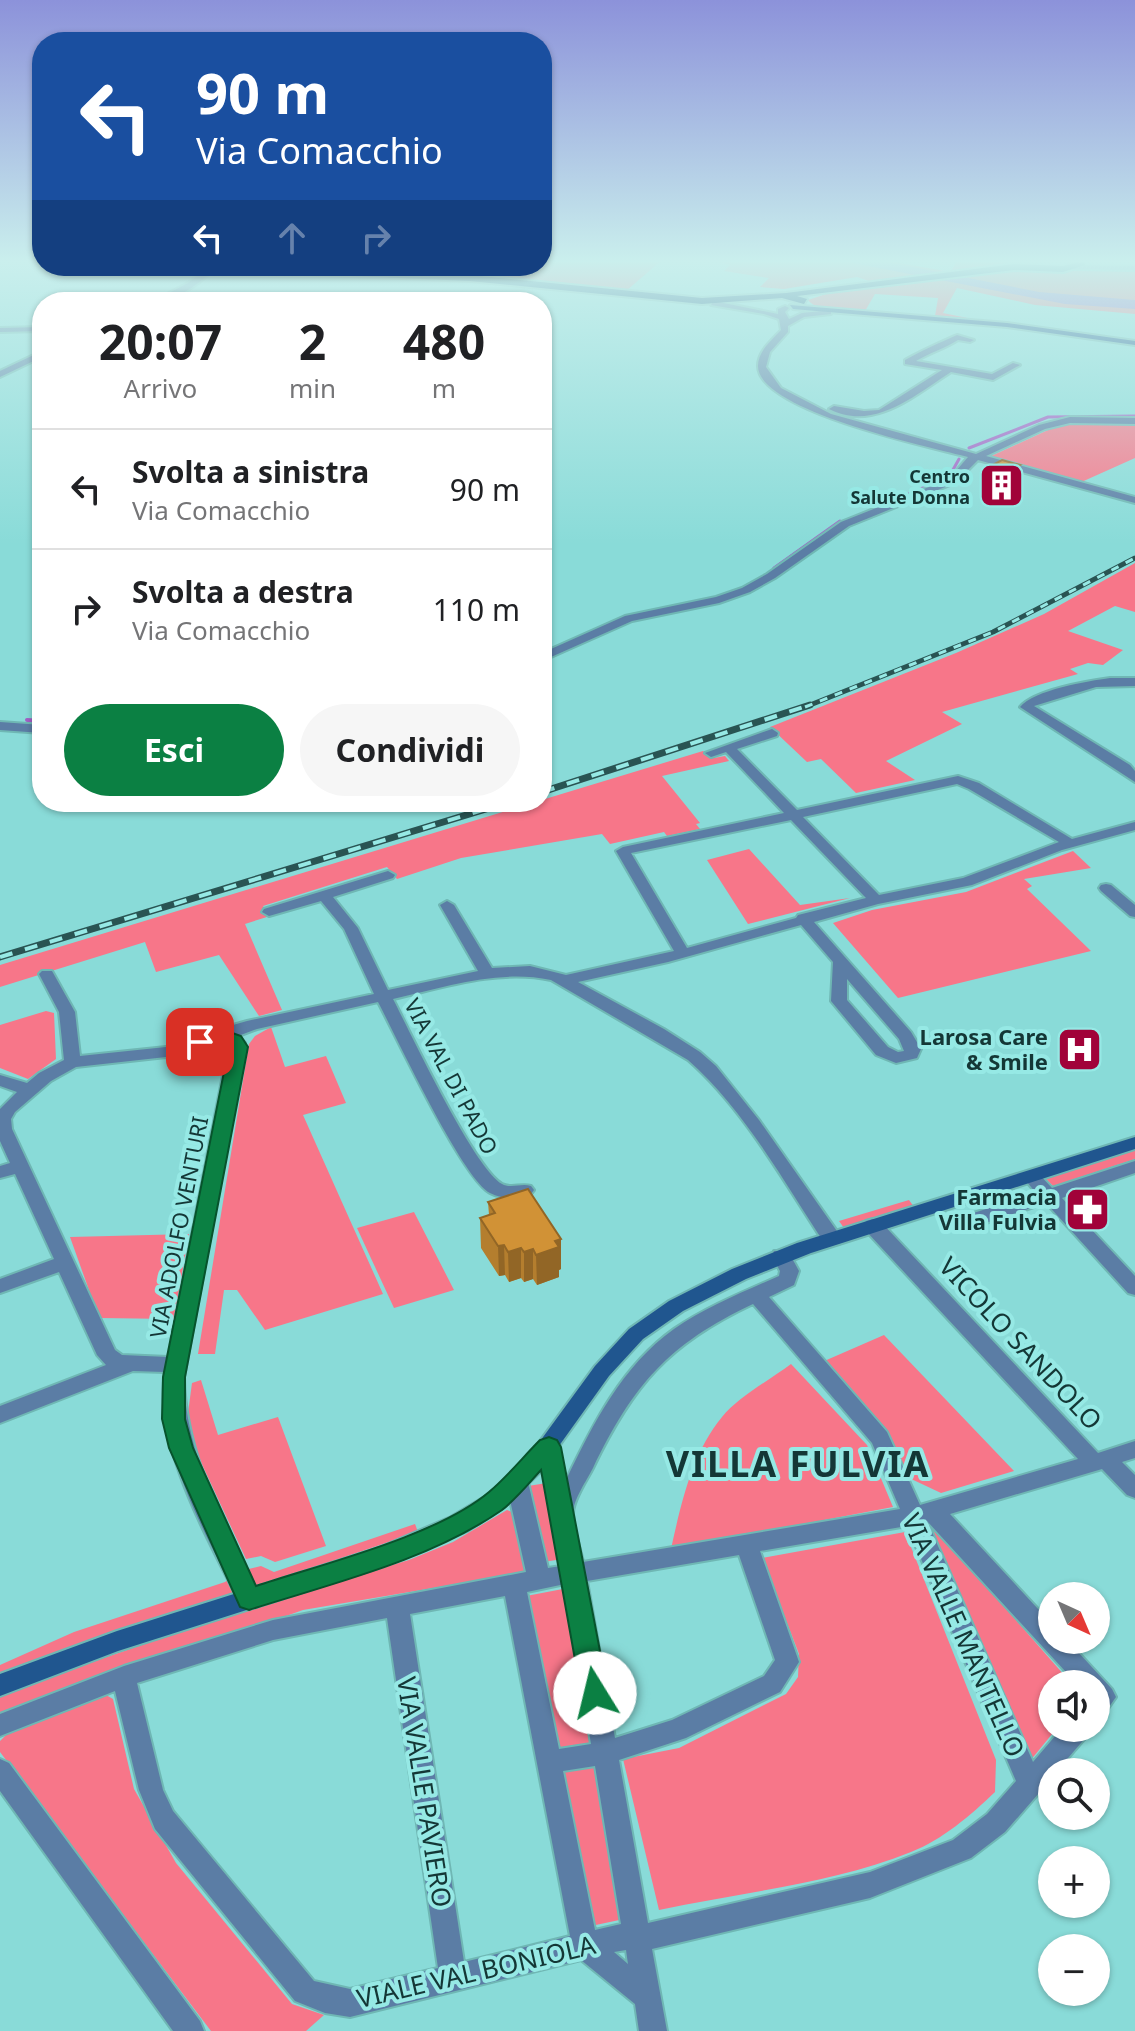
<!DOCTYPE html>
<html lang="it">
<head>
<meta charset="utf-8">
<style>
	body { margin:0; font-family:"Noto Sans",sans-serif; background:#f6f6f6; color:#202124; height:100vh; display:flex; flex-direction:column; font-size:30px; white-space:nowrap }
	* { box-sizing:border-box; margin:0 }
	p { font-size:26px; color:#757577 }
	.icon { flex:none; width:44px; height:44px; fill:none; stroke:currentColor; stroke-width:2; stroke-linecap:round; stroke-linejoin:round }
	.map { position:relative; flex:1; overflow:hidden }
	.sheet { position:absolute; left:32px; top:292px; width:520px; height:520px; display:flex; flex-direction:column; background:#fff; border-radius:32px; box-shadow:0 2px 6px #0004 }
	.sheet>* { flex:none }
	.banner { position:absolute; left:32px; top:32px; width:520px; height:244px; border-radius:32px; box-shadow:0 2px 6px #0004; background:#1a4fa0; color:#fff; overflow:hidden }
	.needle { width:52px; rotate:136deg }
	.buttons { position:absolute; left:1038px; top:1582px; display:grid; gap:16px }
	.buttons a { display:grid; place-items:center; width:72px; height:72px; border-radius:50%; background:#fff; box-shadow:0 2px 6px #0004; font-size:40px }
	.pin { position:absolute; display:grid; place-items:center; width:68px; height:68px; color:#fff; margin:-34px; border-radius:16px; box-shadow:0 4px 12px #0006 }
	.me { position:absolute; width:88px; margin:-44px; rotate:351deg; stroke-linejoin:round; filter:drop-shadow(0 0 6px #0008) }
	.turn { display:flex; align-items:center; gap:28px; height:168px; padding:0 32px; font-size:36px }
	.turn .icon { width:104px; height:104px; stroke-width:2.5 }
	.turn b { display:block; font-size:56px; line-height:68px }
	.lanes { display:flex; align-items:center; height:76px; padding:0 32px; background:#0003; justify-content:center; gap:40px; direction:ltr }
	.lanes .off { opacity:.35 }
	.eta { display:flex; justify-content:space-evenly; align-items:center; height:136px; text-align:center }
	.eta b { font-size:48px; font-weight:700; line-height:56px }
	.primary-button { display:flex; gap:16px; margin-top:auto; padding:16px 32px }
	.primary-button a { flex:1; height:92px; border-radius:48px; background:#0b8043; color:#fff; font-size:32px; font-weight:700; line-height:92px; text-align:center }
	.primary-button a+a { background:#f6f6f6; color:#202124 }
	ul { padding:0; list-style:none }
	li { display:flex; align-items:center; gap:24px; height:120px; padding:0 32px; border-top:2px solid #e0e0e0 }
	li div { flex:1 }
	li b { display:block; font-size:30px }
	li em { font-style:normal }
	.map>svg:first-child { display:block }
	.green { fill:#f77689 }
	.water { fill:#a260c5 }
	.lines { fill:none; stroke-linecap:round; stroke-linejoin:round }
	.stream-far1 { stroke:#a260c5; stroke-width:3 }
	.stream { stroke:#a260c5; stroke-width:4 }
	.street-casing { stroke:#6fb7b4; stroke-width:4 }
	.secondary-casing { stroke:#6fb7b4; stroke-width:4 }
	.primary-casing { stroke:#6fb7b4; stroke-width:4 }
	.street { fill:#5b7da5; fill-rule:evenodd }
	.secondary { fill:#20568f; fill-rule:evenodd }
	.primary { fill:#003a71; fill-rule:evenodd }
	.rail-far1-casing { stroke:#295453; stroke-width:5 }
	.rail-casing { stroke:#295453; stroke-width:7 }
	.rail-far1 { stroke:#96e9e5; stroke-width:3; stroke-dasharray:8; stroke-linecap:butt }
	.rail { stroke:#96e9e5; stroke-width:4; stroke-dasharray:13; stroke-linecap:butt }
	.wall { fill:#b47e2e }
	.shaded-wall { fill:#926626 }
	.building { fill:#d19236; stroke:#926626; stroke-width:2 }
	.route { fill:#0b8043; stroke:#07532c; stroke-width:2 }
	.labels { text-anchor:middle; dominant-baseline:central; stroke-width:8; stroke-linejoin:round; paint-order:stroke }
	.far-poi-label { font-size:18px; font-weight:bold; fill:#143736; stroke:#96e9e5; text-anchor:end }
	.poi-label { font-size:22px; font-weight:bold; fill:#143736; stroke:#96e9e5; text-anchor:end }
	.street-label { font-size:22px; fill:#143736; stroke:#96e9e5 }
	.near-street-label { font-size:26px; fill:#143736; stroke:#96e9e5 }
	.near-district-label { font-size:36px; font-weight:bold; letter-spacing:2px; fill:#143736; stroke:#96e9e5 }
</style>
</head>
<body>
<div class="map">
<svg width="1135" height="2031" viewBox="0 0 1135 2031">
	<rect width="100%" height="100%" fill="#89dbd8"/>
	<!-- green -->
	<path class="green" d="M542 260H662L626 291 485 277 495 266H542Z
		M712 260H882L951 272 957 260H1002L1006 262 1003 265 957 272 1016 269 1135 270V314L1035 305 957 288 943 313 982 321 935 316 938 298 875 294 865 311C849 310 818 313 808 300L829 293 931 280 915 276 875 283 857 277 784 289 760 287 769 278 724 271 730 265Z
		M1061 424H1135V458L1077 484 989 457Z
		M1135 563V612L1115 606 1068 631 1123 650 1103 665 1088 663 1070 669 1078 674 942 712 962 724 886 761 915 780 856 793 821 759 807 762 770 727 956 653 1044 614Z
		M703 751 714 758 725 756 729 761 662 776 700 823 696 824 700 829 667 836 664 832 610 844 602 834 461 858 397 879 387 867 263 906 270 916 245 924 282 1010 259 1016 219 955 156 972 145 942 0 987V965Z
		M749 849 800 905 850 898 748 924 707 860Z
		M1073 851 1091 868 1024 879 1032 886 1027 889 1091 951 898 998 833 923 872 910 966 892Z
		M46 1011 54 1013 56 1059 28 1079 0 1068V1025Z
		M271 1027 285 1067 326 1056 346 1103 303 1115 383 1294 265 1330 237 1290H224L215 1354H198L249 1044 255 1036Z
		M1135 1148V1159L1053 1186 1045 1178Z
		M909 1200 914 1207 844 1228 839 1221Z
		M414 1212 454 1290 394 1308 357 1228Z
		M189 1234 174 1319 99 1318 70 1237Z
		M884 1335 1014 1471 941 1493 907 1477 822 1362Z
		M791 1364 867 1445 893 1507 671 1549C681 1504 692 1453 722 1417 737 1398 771 1379 791 1364Z
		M201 1380 218 1435 278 1417 326 1546 275 1562 261 1556 246 1559 193 1445 188 1413 192 1383Z
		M547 1483 563 1559 543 1562 528 1486Z
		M507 1510 515 1513 528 1572 303 1610 0 1716V1697L31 1683 250 1608 409 1560 453 1542Z
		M415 1524 418 1532 247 1590 240 1571 261 1566 274 1572Z
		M926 1526 935 1528 1072 1684H1052V1728H1057L1030 1761Z
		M905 1532 996 1760 995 1792C971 1815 942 1840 911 1852 832 1884 742 1892 659 1910L623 1759 679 1748 786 1694 798 1677 799 1654 762 1558Z
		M234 1575 240 1593 0 1678V1665L74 1632 225 1582Z
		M568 1588 598 1749 557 1755 521 1597Z
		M106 1695 113 1699 134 1789 176 1863 292 2004 324 2015 306 2031H211L0 1752V1741L9 1732Z
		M599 1762 624 1919 591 1926 558 1770Z"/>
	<!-- water -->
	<path class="water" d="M838 260H877L1039 292 1135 300V309L1065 304Z"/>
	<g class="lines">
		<!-- stream-far1 -->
		<path class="stream-far1" d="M969 448 1048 417 1135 416
			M900 498 949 477 959 459
			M774 568 840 521"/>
		<!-- stream -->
		<path class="stream" d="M27 720 42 721"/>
		<defs>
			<path id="street" d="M1076 265 1135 266V270L1073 269Z
				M210 266 217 267C200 283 176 302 152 302L188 283Z
				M714 301 778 314V309L785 306 789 308 785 312 789 319 802 313 831 310V314L804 317 788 326V332L770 352 766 367 781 388 831 414 976 454 1039 425 1070 417 1135 418V424L1070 423 1045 429 986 456 1135 497V503L978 460 955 483 849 526 775 578 750 592 719 603 632 621 542 661V653L625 616 716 597 742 588 767 574 841 522 949 479 968 457C930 447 758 411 758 366 758 351 772 340 781 330L779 319 764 314 711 305Z
				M42 327V331L0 332V328Z
				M957 335 974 340 970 342 958 340C944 349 931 352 916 361L992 374 1013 363 1020 365 993 380 951 372C915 395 874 432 829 409L834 406 864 411 879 410 942 370 905 364V360C923 350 939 343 957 335Z
				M42 351V357L0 377V371Z
				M1110 678H1135V686L1096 687 1034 706 1130 765 1135 771V782L1020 707C1034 690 1088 681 1110 678Z
				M0 722 42 725V733L0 730Z
				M772 729 778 733 777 736 737 749 797 810 958 776 979 783 1072 839 1135 822V830L1062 850 972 885 878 904 814 922 911 1032 921 1049 917 1058 896 1063 876 1055 831 1001 833 962 801 925 668 962 578 982 664 1029 700 1052 716 1066 759 1120 839 1234 841 1239 839 1244H825C784 1182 744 1109 688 1060L551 980C498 969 445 987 393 999 411 1034 474 1168 502 1184 511 1189 521 1183 531 1186L534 1190 531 1194C516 1199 504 1200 490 1193 462 1178 397 1038 378 1002L257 1029 238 1036 245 1043V1051L184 1377C185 1458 227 1527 260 1599L257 1606 249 1609 241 1606C209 1539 154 1448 165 1372L133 1371 0 1423V1406L106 1365 97 1355 59 1272 0 1293V1279L54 1259 15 1174 0 1178V1166L10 1163 0 1141V1109L17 1092 0 1086V1075L27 1083 39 1073 64 1060 59 1012 39 974 42 971H52L75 1012 80 1056 166 1047 189 1050 191 1042 205 1033 247 1021 374 994 344 929 321 901 269 916 262 912 264 909 388 871 395 875 393 878 333 897 358 928 388 990 478 971 440 905 447 901 454 905 492 968 530 966 566 975 674 951 616 851 623 847 784 813 726 752 711 757 705 753ZM957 784 969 789 1059 842 963 878 879 895 803 817ZM791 820 866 898 798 915 796 918 687 948 631 853ZM847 979 899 1039 904 1051 898 1052 888 1047 847 1000ZM214 1042H226L229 1050 219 1056 207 1055 205 1048ZM166 1057 192 1061 209 1067 225 1065 168 1357 122 1355 115 1350 12 1129 11 1119 15 1112 51 1081 76 1067Z
				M1106 884 1111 885 1135 905V917L1130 916 1101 891 1099 888 1101 885Z
				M1135 1161V1173L1062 1198 1135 1276V1295L1128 1293 1046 1203 965 1230 958 1228 956 1223 958 1218 1036 1193 1022 1176 1025 1172H1037L1052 1188Z
				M873 1219 880 1221 1098 1453 1135 1441V1458L1122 1462 1135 1475V1498L1127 1495 1102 1469 950 1514 1052 1624V1640H1067L1112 1689 1116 1697 1104 1714 1096 1717V1684H1077L927 1521 1033 1762 1062 1728H1090L1087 1736 1056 1772H1052V1777L1039 1793 1005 1832 971 1858 870 1898 652 1949 667 2031H639L635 2004 581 1960 350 2017 325 2013 295 2001 155 1829 139 1790 115 1691 0 1736V1714L124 1666 273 1620 526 1572 506 1482 509 1476 517 1473 525 1476 528 1482 548 1568 561 1566 539 1447 542 1441 549 1439 556 1441 566 1480C593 1424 622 1366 674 1329 706 1307 743 1292 779 1276L780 1271 772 1256 774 1251H788L799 1271 794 1285 769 1297 887 1432 920 1505 1078 1459 866 1231 864 1226 866 1221ZM753 1304 872 1443 900 1509 583 1562C580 1547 573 1529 573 1513 573 1500 587 1480 593 1468 633 1385 668 1344 753 1304ZM907 1526 1016 1781 987 1814 953 1840 870 1872 648 1923 619 1760 686 1738 780 1692 799 1662 760 1551ZM739 1555 775 1660 764 1676 672 1720 615 1738 587 1581ZM565 1584 591 1744 559 1749 527 1592ZM505 1596 570 1936 464 1962 410 1614ZM387 1618 438 1968 350 1989 314 1981 173 1811 163 1790 137 1683 273 1640ZM595 1766 621 1924 595 1930 563 1771ZM626 1950 628 1964 614 1952Z
				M0 1759 9 1763 200 2021 204 2031H173L0 1791Z"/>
			<path id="secondary" d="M790 305 1007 323 1135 341V345L1007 327 793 309Z
				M1135 1137V1149L811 1253 746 1279 683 1311 643 1339 609 1376 541 1471 504 1507 467 1531 384 1566 118 1651 0 1696V1674L117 1631 379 1548 451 1517 488 1495 527 1459 595 1366 629 1329 669 1301 732 1269 797 1243Z"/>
			<path id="primary" d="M1074 260H1084L1085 265 1063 272 1014 270 797 296 807 299 804 304 782 298 702 304 470 281 185 269 180 266 470 275 702 298 786 293 1014 264 1063 266 1075 263Z"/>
		</defs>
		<!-- street casing -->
		<use href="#street" class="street-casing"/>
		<!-- secondary casing -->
		<use href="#secondary" class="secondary-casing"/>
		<!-- primary casing -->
		<use href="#primary" class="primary-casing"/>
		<!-- street -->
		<use href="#street" class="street"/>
		<!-- secondary -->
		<use href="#secondary" class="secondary"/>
		<!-- primary -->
		<use href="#primary" class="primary"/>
		<defs>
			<path id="rail-far1" d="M805 707 993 632 1135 558"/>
			<path id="rail" d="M542 792 810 705
				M0 957 509 802"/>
		</defs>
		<!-- rail-far1 casing -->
		<use href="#rail-far1" class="rail-far1-casing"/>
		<!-- rail casing -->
		<use href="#rail" class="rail-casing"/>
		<!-- rail-far1 -->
		<use href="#rail-far1" class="rail-far1"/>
		<!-- rail -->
		<use href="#rail" class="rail"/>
	</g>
	<!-- wall -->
	<path class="wall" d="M1002 460 1017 481 1002 489 984 484 987 468Z
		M488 1202 561 1239V1269L559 1270V1277L537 1285 533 1279 524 1282 521 1278 509 1282 505 1275 499 1276 481 1248 480 1218 489 1215Z"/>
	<!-- shaded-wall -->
	<path class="shaded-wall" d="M1020 465 1017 481 1002 489 1004 473Z
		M561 1239V1269L559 1270V1277L537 1285 536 1255 555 1241Z
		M504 1245 505 1275 499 1276 498 1246Z
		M521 1248V1278L509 1282 508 1252Z
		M533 1249V1279L524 1282V1252Z"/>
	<!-- building -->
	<path class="building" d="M1002 460 1020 465 1004 473 987 468Z
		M528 1189 561 1239 555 1241 559 1247 536 1255 533 1249 524 1252 521 1248 508 1252 504 1245 498 1246 480 1218 495 1213 488 1202Z"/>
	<!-- sky -->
	<linearGradient id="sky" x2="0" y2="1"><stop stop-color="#8c92da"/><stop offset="0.48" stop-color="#caefed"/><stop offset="1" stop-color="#caefed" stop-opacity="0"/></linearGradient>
	<rect width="1135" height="544" fill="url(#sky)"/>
	<!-- route -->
	<path class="route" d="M224 1030 241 1036 248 1047 185 1377V1419L193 1448 256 1586C322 1564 437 1536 489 1492 507 1477 523 1457 540 1440L549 1437 557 1440 561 1447 608 1693 604 1702 595 1705 585 1702 581 1693 541 1470C529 1483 516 1499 502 1510 428 1561 333 1583 249 1610L240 1607 169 1448 162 1419 163 1377 229 1047 222 1042 200 1048 191 1042 205 1033Z"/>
	<!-- icons -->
	<defs>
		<symbol id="building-square" viewBox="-11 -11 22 22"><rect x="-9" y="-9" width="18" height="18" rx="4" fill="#a10239" stroke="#96e9e5"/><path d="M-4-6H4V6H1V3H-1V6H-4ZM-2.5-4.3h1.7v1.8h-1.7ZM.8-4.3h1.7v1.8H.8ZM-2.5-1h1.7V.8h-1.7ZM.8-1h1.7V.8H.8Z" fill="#fff"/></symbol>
		<symbol id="hospital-square" viewBox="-11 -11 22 22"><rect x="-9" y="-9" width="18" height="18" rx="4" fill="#a10239" stroke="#96e9e5"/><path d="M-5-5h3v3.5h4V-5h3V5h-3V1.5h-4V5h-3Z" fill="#fff"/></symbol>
		<symbol id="pharmacy-square" viewBox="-11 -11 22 22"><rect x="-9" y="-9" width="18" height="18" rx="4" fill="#a10239" stroke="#96e9e5"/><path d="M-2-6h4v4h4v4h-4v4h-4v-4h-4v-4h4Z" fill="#fff"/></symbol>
	</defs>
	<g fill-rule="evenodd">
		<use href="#building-square" x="976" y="460" width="51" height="51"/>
		<use href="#hospital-square" x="1054" y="1024" width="51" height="51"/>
		<use href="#pharmacy-square" x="1062" y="1184" width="51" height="51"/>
	</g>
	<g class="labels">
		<!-- far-poi labels -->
		<g class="far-poi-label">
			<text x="970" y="476">Centro<tspan x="970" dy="21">Salute Donna</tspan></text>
		</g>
		<!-- poi labels -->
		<g class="poi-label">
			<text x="1048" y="1036">Larosa Care<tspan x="1048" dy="25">&amp; Smile</tspan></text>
			<text x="1057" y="1196">Farmacia<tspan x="1057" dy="25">Villa Fulvia</tspan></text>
		</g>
		<!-- street labels -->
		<g class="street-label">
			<text transform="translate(452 1076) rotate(62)">VIA VAL DI PADO</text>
			<text transform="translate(178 1227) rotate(-79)">VIA ADOLFO VENTURI</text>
		</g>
		<!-- near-street labels -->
		<g class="near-street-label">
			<text transform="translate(1021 1343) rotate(47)">VICOLO SANDOLO</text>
			<text transform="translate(964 1635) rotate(66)">VIA VALLE MANTELLO</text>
			<text transform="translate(425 1792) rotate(81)">VIA VALLE PAVIERO</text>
			<text transform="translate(476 1971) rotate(-13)">VIALE VAL BONIOLA</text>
		</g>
		<!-- near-district labels -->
		<g class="near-district-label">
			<text x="798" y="1463">VILLA FULVIA</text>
		</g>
	</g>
</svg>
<div class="buttons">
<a><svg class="needle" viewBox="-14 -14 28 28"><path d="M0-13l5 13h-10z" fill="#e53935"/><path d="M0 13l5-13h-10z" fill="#757577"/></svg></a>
<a><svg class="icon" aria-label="sound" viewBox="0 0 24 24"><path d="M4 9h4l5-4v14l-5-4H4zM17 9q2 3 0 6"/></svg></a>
<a><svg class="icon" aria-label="search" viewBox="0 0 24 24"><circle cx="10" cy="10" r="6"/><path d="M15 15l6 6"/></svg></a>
<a>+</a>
<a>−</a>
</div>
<div class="pin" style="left:200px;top:1042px;background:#d93025"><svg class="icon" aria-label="arrive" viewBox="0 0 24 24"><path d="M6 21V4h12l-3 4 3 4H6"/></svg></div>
<svg class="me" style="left:595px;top:1693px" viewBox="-20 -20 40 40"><circle r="19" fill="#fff"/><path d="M0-13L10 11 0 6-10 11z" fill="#0b8043"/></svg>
<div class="banner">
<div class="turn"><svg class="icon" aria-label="left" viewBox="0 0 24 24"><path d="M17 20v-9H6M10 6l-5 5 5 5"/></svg><div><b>90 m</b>Via Comacchio</div></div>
<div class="lanes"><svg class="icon" aria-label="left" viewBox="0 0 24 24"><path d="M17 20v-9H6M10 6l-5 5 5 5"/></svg><svg class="icon off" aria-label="ahead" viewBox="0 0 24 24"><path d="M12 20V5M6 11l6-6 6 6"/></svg><svg class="icon off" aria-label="right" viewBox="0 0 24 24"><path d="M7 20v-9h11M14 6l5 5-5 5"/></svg></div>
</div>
<section class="sheet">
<div class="eta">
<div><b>20:07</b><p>Arrivo</p></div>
<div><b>2</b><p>min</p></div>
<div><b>480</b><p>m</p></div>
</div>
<ul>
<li><svg class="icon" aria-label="left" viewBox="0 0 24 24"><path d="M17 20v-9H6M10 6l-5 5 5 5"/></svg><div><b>Svolta a sinistra</b><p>Via Comacchio</p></div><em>90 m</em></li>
<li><svg class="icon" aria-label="right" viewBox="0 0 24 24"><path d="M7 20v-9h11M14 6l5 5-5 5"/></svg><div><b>Svolta a destra</b><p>Via Comacchio</p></div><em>110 m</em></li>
</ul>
<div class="primary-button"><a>Esci</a><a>Condividi</a></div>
</section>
</div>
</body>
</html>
